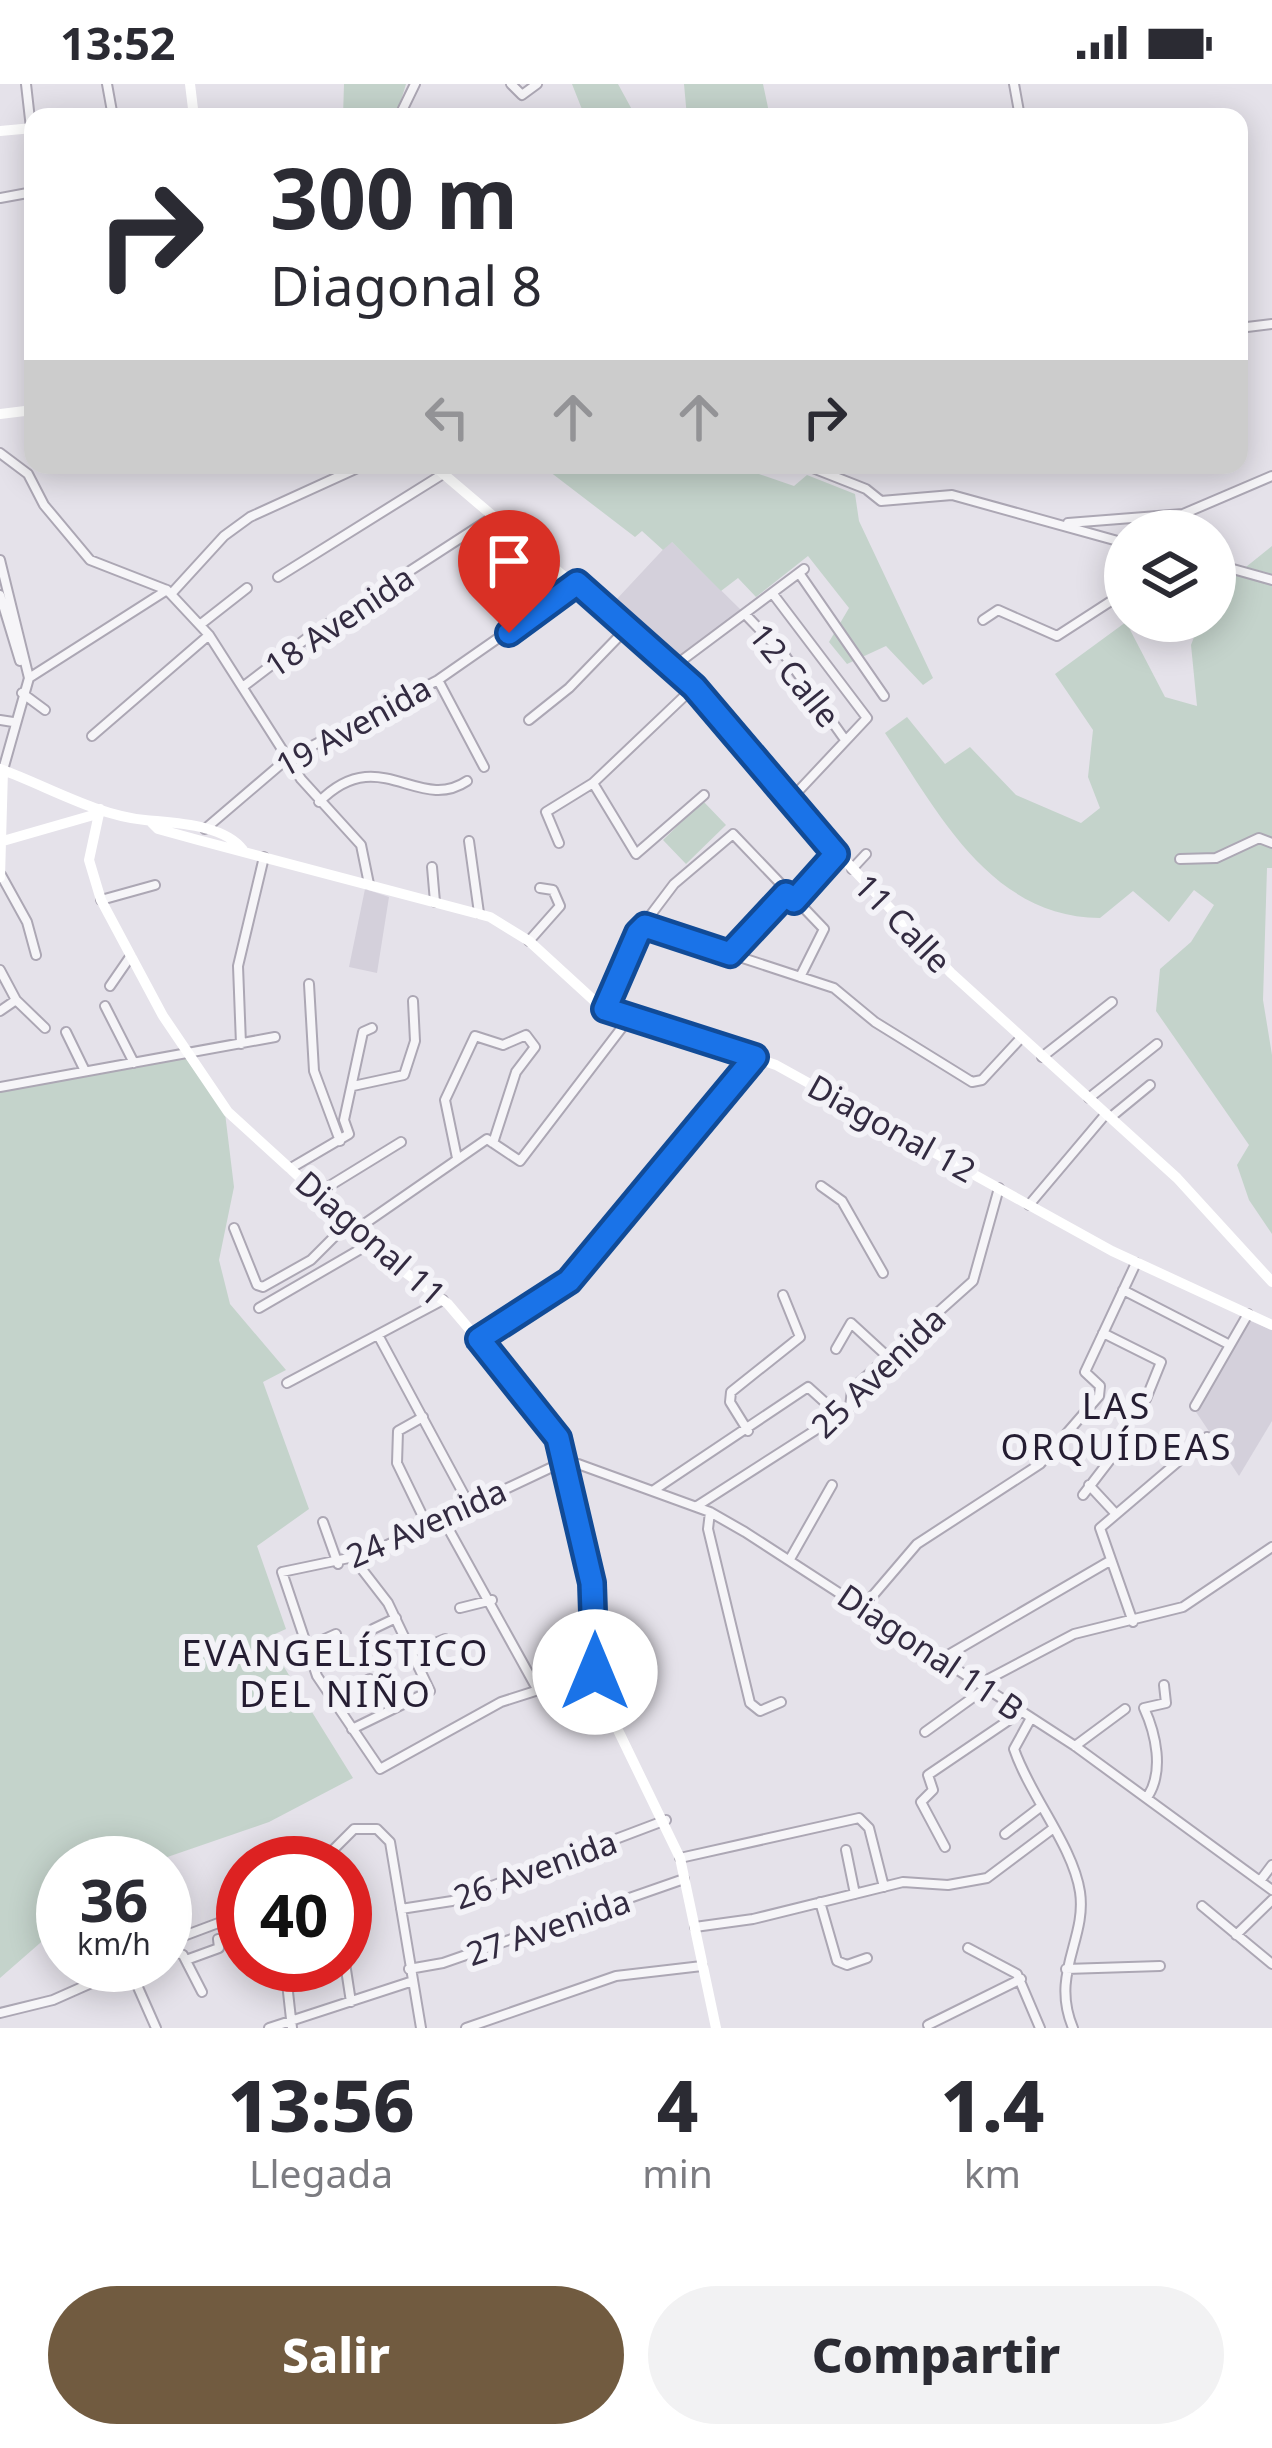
<!DOCTYPE html>
<html lang="es">
<head>
<meta charset="utf-8">
<style>
	body { margin:0; font-family:"Noto Sans",sans-serif; background:#f2f2f3; color:#2b2b33; height:100vh; display:flex; flex-direction:column; font-size:45px; white-space:nowrap }
	* { box-sizing:border-box; margin:0 }
	p { font-size:39px; color:#7c7c81 }
	.icon { flex:none; width:66px; height:66px; fill:none; stroke:currentColor; stroke-width:2; stroke-linecap:round; stroke-linejoin:round }
	.map { position:relative; height:1944px; overflow:hidden }
	.drawer { display:flex; flex-direction:column; background:#fff; flex:1 }
	.drawer>* { flex:none }
	.guide { position:absolute; left:24px; top:24px; width:1224px; height:366px; border-radius:24px; box-shadow:0 6px 30px #0003; background:#fff; color:#2b2b33; overflow:hidden }
	.fabs { position:absolute; left:1104px; top:426px; display:grid; gap:24px }
	.fabs a { display:grid; place-items:center; width:132px; height:132px; border-radius:50%; background:#fff; box-shadow:0 6px 30px #0003; font-size:60px }
	.speed { position:absolute; left:36px; top:1752px; display:flex; gap:24px; font-size:60px; font-weight:700; text-align:center }
	.speed>* { display:grid; place-content:center; width:156px; height:156px; border-radius:50%; background:#fff; box-shadow:0 6px 30px #0003; line-height:1 }
	.speed small { font-size:30px; font-weight:400 }
	.speed .limit { border:18px solid #d22; background:#fff; color:#111 }
	.pin { position:absolute; display:grid; place-items:center; width:102px; height:102px; color:#fff; margin:-123px -51px; border-radius:50% 50% 50% 0; rotate:-45deg; box-shadow:0 0 12px #0007 }
	.pin .icon { rotate:45deg }
	.me { position:absolute; width:132px; margin:-66px; rotate:0deg; stroke-linejoin:round; filter:drop-shadow(0 0 9px #0008) }
	.turn { display:flex; align-items:center; gap:42px; height:252px; padding:0 48px; font-size:54px }
	.turn .icon { width:156px; height:156px; stroke-width:2.5 }
	.turn b { display:block; font-size:84px; line-height:102px }
	.lanes { display:flex; align-items:center; height:114px; padding:0 48px; background:#0003; justify-content:center; gap:60px; direction:ltr }
	.lanes .off { opacity:.35 }
	.eta { display:flex; justify-content:space-evenly; align-items:center; height:204px; text-align:center }
	.eta b { font-size:72px; font-weight:800; line-height:84px }
	.cta { display:flex; gap:24px; margin-top:auto; padding:24px 48px }
	.cta a { flex:1; height:138px; border-radius:72px; background:#715b40; color:#fff; font-size:48px; font-weight:800; line-height:138px; text-align:center }
	.cta a+a { background:#f2f2f3; color:#2b2b33 }
	.status { display:flex; justify-content:space-between; align-items:center; height:84px; padding:0 60px; background:#fff; direction:ltr }
	.status svg { height:33px; fill:currentColor }
	.map>svg:first-child { display:block }
	.built { fill:#d4d0db }
	.green { fill:#c4d3cb }
	.lines { fill:none; stroke-linecap:round; stroke-linejoin:round }
	.street-casing { stroke:#aca7b4; stroke-width:12 }
	.street { stroke:#f6f5f8; stroke-width:8 }
	.secondary { stroke:#fff; stroke-width:10 }
	.route-casing { stroke:#114b97; stroke-width:30 }
	.route { stroke:#1a73e8; stroke-width:21 }
	.labels { text-anchor:middle; dominant-baseline:central; stroke-width:12; stroke-linejoin:round; paint-order:stroke }
	.street-label { font-size:33px; fill:#332b41; stroke:#f3f2f7 }
	.neighbourhood-label { font-size:36px; letter-spacing:3px; fill:#251d32; stroke:#f3f2f7 }
</style>
</head>
<body>
<div class="status"><b>13:52</b><svg viewBox="0 0 49 12"><path d="M0 12V9h3v3zM5 12V6h3v6zM10 12V3h3v9zM15 12V0h3v12zM26 1h20v11H26zM47 4h2v5h-2z"/></svg></div>
<div class="map">
<svg width="1272" height="1944" viewBox="0 0 1272 1944">
	<rect width="100%" height="100%" fill="#e5e2ea"/>
	<!-- built -->
	<path class="built" d="M671 457 741 526 679 573 615 517Z
		M365 805 389 813 377 889 349 883Z
		M1248 1236 1272 1246V1337L1239 1392 1196 1328Z"/>
	<!-- green -->
	<path class="green" d="M344 0H406L396 33H343Z
		M572 0H618L636 33H585Z
		M684 0H763L770 33H687Z
		M541 381H733L794 402 807 391 855 410 859 437 933 594 923 601 886 562 847 580 829 558 849 524 808 472 756 513 738 494 721 507 672 458 663 466 642 447 635 453Z
		M1272 462V784H1267L1263 916 1272 971V1150L1249 1116 1237 1081 1249 1061 1156 927 1160 885 1191 858 1214 821 1194 806 1169 838 1133 807 1100 834C990 833 938 728 885 649L907 633 945 680 970 663 1016 711 1081 739 1100 724 1088 693 1093 646 1055 590 1126 538 1165 613 1197 622 1191 561 1200 537H1215V508Z
		M703 717 726 741 686 780 663 756Z
		M184 972 225 1029 234 1103 219 1176 230 1220 286 1286 263 1298 309 1425 257 1462 286 1545 266 1554 353 1694 269 1738 150 1779H63V1839L0 1894V1006Z"/>
	<g class="lines">
		<defs>
			<path id="street" d="M26 0 33 62
				M107 0 113 33
				M511 0 522 11 537 0
				M1014 0 1020 33
				M399 33 415 0
				M0 114 33 108
				M1239 244 1272 240
				M0 369 28 390 44 421 90 476 167 506 209 551 301 695 361 761 369 800
				M805 381 866 405 881 417 952 411 1125 459
				M1068 439 1183 430 1272 392
				M0 476 29 594 3 686
				M1215 480 1272 496
				M799 489 884 612
				M278 493 443 390
				M171 510 224 452 250 433 364 381
				M773 510 867 634 789 717
				M0 511 20 577
				M745 530 786 573 843 653
				M983 536 998 526 1057 552 1125 508
				M201 540 247 504
				M673 583 804 485
				M29 594 167 506
				M438 596 484 683
				M244 602 311 551 493 433
				M22 609 45 626
				M0 636 13 638
				M529 636 569 604 627 544
				M92 652 209 551
				M593 699 636 770 704 711
				M319 718C379 657 418 730 467 697
				M205 745 287 675 438 596 576 500
				M469 757 479 829
				M559 759 546 728 593 699 694 603
				M1180 775 1216 774 1259 754 1272 759
				M432 783 435 818
				M852 785 866 770
				M1 791 27 838 36 871
				M101 816 155 801
				M794 817 836 770
				M645 842 834 904 875 938 972 998 982 996 1020 955
				M529 857 560 822 553 806 540 804
				M730 870 786 810
				M0 886 16 916 45 944
				M309 900 314 987 340 1057
				M110 902 130 873
				M105 922 134 979
				M606 923 637 849 674 800 733 750 824 845 800 893
				M0 927 16 916
				M66 948 85 987
				M241 960 238 882 264 773
				M1042 973 1112 918
				M353 1002 404 991 415 957 413 917
				M0 1003 275 953
				M1089 1014 1157 960
				M1111 1033 1150 1001
				M457 1074 445 1016 475 952 503 961 526 951 535 963 516 988 493 1059
				M291 1084 349 1050 344 1036 363 948 372 944
				M821 1102 842 1117 883 1189
				M318 1109 401 1058
				M1029 1121 1105 1031
				M234 1144 257 1201 263 1203 311 1176 349 1138
				M357 1145 487 1055 520 1077 630 933
				M1123 1206 1230 1261
				M259 1224 371 1159
				M1103 1249 1161 1278 1146 1315
				M378 1251 470 1422
				M479 1255 569 1197 755 973
				M836 1265 851 1239 888 1273
				M287 1299 443 1216
				M1195 1322 1248 1230
				M423 1333 398 1347 397 1379 428 1443
				M748 1347 730 1318 731 1308 800 1253 783 1211
				M1089 1401 1115 1429
				M654 1406 808 1303 840 1332
				M1083 1411 1129 1351
				M697 1422 850 1324 852 1305 973 1197 999 1104
				M710 1428 708 1445 750 1619 760 1627 781 1618
				M443 1435 536 1603
				M323 1438 338 1480
				M790 1475 832 1401
				M864 1522 917 1460 1040 1380 1099 1312 1100 1302 1085 1288 1136 1179
				M460 1524 492 1516
				M1133 1538 1100 1444 1207 1353
				M373 1545 396 1534
				M307 1563 336 1550
				M413 1568 445 1555
				M943 1574 1108 1478
				M595 1588 501 1618 380 1685 317 1592 282 1488 368 1470 565 1377 578 1380 710 1428 745 1448 1075 1662 1272 1806
				M981 1599 1074 1550 1183 1523 1272 1463
				M330 1613 370 1595
				M1031 1634 1014 1665C1030 1712 1073 1762 1080 1808 1087 1855 1050 1890 1073 1944
				M352 1645 430 1607 388 1519 354 1475
				M925 1648 986 1604
				M1075 1662 1125 1625
				M1148 1712C1164 1687 1156 1650 1144 1624L1166 1619 1164 1601
				M1005 1750 1039 1724
				M945 1763 921 1718 933 1706 928 1691 1021 1628
				M846 1766 855 1810
				M680 1774 859 1734 869 1744 884 1803
				M320 1779 354 1745H377L390 1758 421 1944
				M1260 1797 1272 1781
				M820 1818 837 1877 847 1881 867 1874
				M1202 1822 1272 1880
				M401 1825 452 1817 666 1736
				M695 1843 753 1835 903 1798 948 1801 987 1794 1051 1746
				M1236 1851 1272 1816
				M165 1859 229 1835
				M165 1863 183 1871 202 1908
				M968 1864 1017 1890 1040 1944
				M186 1876 219 1864 218 1855
				M345 1879 351 1918
				M285 1881 292 1944
				M129 1883 156 1944
				M409 1885 443 1879 684 1795
				M1066 1885 1160 1882
				M0 1929 53 1916 132 1881
				M928 1941 1021 1895
				M269 1944 410 1898
				M466 1944 616 1892 702 1882"/>
		</defs>
		<!-- street casing -->
		<use href="#street" class="street-casing"/>
		<!-- street -->
		<use href="#street" class="street"/>
		<!-- secondary -->
		<path class="secondary" d="M190 0 194 33
			M161 33 194 28
			M0 47 33 44
			M0 330 33 326
			M433 381 694 603 789 717 951 889 1177 1094 1272 1198
			M0 685C47 702 95 731 145 736 173 739 224 740 243 766
			M100 725 89 776 101 816 163 932 228 1028 398 1183 448 1220 554 1345 592 1499 598 1605 680 1774 716 1944
			M150 737 158 745 198 756 490 833 529 857 600 922 776 981 1112 1167 1272 1241
			M3 757 97 730
			M0 793 3 686"/>
	</g>
	<g class="lines">
		<defs>
			<path id="route" d="M509 549 577 499 694 603 836 770 794 817 786 810 730 870 645 842 638 849 605 925 755 973 569 1197 479 1255 558 1354 592 1499 595 1588"/>
		</defs>
		<!-- route casing -->
		<use href="#route" class="route-casing"/>
		<!-- route -->
		<use href="#route" class="route"/>
	</g>
	<g class="labels">
		<!-- street labels -->
		<g class="street-label">
			<text transform="translate(339 537) rotate(-34)">18 Avenida</text>
			<text transform="translate(795 591) rotate(51)">12 Calle</text>
			<text transform="translate(353 642) rotate(-29)">19 Avenida</text>
			<text transform="translate(903 839) rotate(46)">11 Calle</text>
			<text transform="translate(892 1044) rotate(29)">Diagonal 12</text>
			<text transform="translate(371 1154) rotate(41)">Diagonal 11</text>
			<text transform="translate(878 1288) rotate(-44)">25 Avenida</text>
			<text transform="translate(426 1439) rotate(-24)">24 Avenida</text>
			<text transform="translate(931 1568) rotate(34)">Diagonal 11 B</text>
			<text transform="translate(535 1785) rotate(-20)">26 Avenida</text>
			<text transform="translate(548 1843) rotate(-19)">27 Avenida</text>
		</g>
		<!-- neighbourhood labels -->
		<g class="neighbourhood-label">
			<text x="1117" y="1321">LAS<tspan x="1117" dy="41">ORQUÍDEAS</tspan></text>
			<text x="336" y="1568">EVANGELÍSTICO<tspan x="336" dy="41">DEL NIÑO</tspan></text>
		</g>
	</g>
</svg>
<div class="fabs">
<a><svg class="icon" aria-label="layers" viewBox="0 0 24 24"><path d="M12 4l9 5-9 5-9-5zM3 14l9 5 9-5"/></svg></a>
</div>
<div class="speed"><div>36<small>km/h</small></div><div class="limit">40</div></div>
<div class="pin" style="left:509px;top:549px;background:#d93025"><svg class="icon" aria-label="arrive" viewBox="0 0 24 24"><path d="M6 21V4h12l-3 4 3 4H6"/></svg></div>
<svg class="me" style="left:595px;top:1588px" viewBox="-20 -20 40 40"><circle r="19" fill="#fff"/><path d="M0-13L10 11 0 6-10 11z" fill="#1a73e8"/></svg>
<div class="guide">
<div class="turn"><svg class="icon" aria-label="right" viewBox="0 0 24 24"><path d="M7 20v-9h11M14 6l5 5-5 5"/></svg><div><b>300 m</b>Diagonal 8</div></div>
<div class="lanes"><svg class="icon off" aria-label="left" viewBox="0 0 24 24"><path d="M17 20v-9H6M10 6l-5 5 5 5"/></svg><svg class="icon off" aria-label="ahead" viewBox="0 0 24 24"><path d="M12 20V5M6 11l6-6 6 6"/></svg><svg class="icon off" aria-label="ahead" viewBox="0 0 24 24"><path d="M12 20V5M6 11l6-6 6 6"/></svg><svg class="icon" aria-label="right" viewBox="0 0 24 24"><path d="M7 20v-9h11M14 6l5 5-5 5"/></svg></div>
</div>
</div>
<section class="drawer">
<div class="eta">
<div><b>13:56</b><p>Llegada</p></div>
<div><b>4</b><p>min</p></div>
<div><b>1.4</b><p>km</p></div>
</div>
<div class="cta"><a>Salir</a><a>Compartir</a></div>
</section>
</body>
</html>
